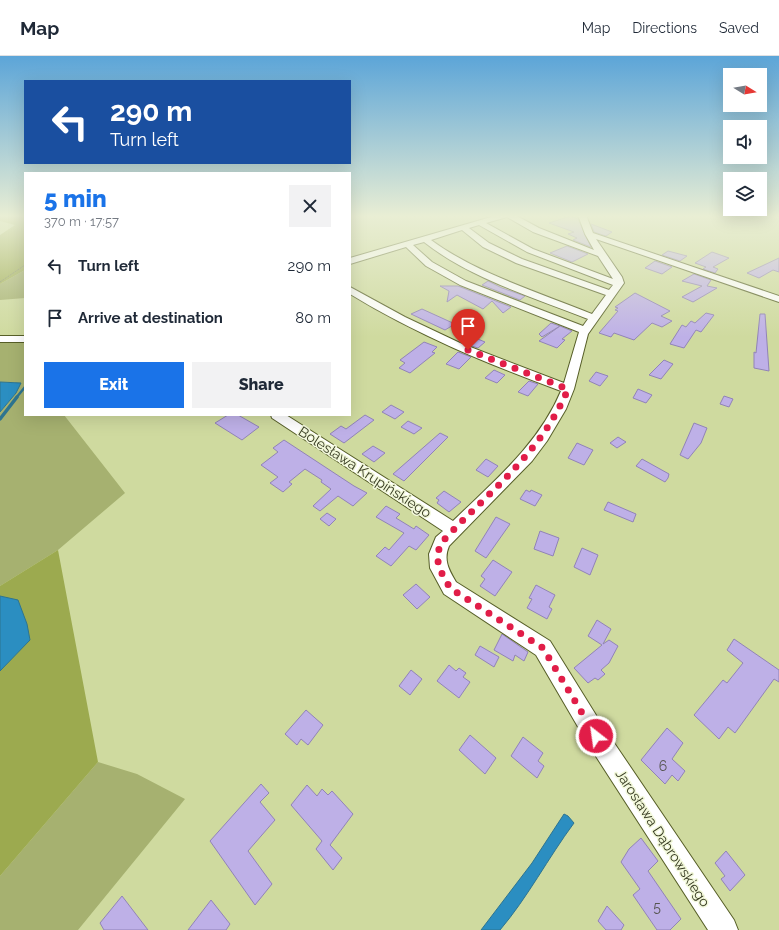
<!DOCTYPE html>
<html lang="en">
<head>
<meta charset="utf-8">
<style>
	body { margin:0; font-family:Raleway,sans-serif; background:#f2f2f3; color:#1f2937; height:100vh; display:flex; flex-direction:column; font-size:15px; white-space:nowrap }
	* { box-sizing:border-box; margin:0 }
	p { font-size:13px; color:#747a83 }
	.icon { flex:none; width:22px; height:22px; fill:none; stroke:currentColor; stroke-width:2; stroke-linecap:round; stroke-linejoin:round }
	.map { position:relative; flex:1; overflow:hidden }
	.sheet { position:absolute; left:24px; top:116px; width:327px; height:244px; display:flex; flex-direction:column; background:#fff; border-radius:0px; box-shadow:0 4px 16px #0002 }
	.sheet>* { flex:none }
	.banner { position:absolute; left:24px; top:24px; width:327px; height:84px; border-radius:0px; box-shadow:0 4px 16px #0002; background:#1a4fa0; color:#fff; overflow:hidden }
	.needle { width:26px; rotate:101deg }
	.tools { position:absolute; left:723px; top:12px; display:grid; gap:8px }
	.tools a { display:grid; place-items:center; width:44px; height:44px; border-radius:0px; background:#fff; box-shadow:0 4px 16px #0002; font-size:20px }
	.pin { position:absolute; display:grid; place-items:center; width:34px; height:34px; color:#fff; margin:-41px -17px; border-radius:50% 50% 50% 0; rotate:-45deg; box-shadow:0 0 4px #0007 }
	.pin .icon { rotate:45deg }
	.me { position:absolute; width:44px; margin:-22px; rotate:330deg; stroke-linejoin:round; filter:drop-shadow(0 0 3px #0008) }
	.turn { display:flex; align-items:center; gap:14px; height:84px; padding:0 20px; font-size:18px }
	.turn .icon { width:52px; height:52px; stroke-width:2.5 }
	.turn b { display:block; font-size:28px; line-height:34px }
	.round { display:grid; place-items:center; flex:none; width:42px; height:42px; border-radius:0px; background:#f2f2f3 }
	.head { display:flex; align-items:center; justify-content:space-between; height:68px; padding:0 20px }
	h1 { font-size:24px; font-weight:800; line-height:30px; color:#1a73e8 }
	.cta { display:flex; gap:8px; margin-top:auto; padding:8px 20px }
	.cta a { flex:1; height:46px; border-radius:0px; background:#1a73e8; color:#fff; font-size:16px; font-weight:800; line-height:46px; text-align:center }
	.cta a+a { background:#f2f2f3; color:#1f2937 }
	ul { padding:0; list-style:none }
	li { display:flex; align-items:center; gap:12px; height:52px; padding:0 20px }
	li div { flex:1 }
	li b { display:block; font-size:15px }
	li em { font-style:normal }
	header { display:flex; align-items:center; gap:24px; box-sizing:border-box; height:56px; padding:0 20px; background:#fff; border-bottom:1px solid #e0e1e3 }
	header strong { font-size:19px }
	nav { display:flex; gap:22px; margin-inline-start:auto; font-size:14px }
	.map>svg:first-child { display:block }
	.green { fill:#a6b170 }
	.forest { fill:#9caa4f }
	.water { fill:#2b8ec1; stroke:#2d7490 }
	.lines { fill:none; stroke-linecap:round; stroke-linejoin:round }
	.stream-far1 { stroke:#2d7490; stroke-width:2.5 }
	.stream { stroke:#2d7490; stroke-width:3.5 }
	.building { fill:#beb0e7; stroke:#9183b7 }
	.minor-casing { stroke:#565e27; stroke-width:2 }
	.path { stroke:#838b61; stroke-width:1; stroke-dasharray:2 1; stroke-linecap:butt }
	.minor { fill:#fff; fill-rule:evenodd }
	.route { stroke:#e11d48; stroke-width:7; stroke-dasharray:0 12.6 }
	.labels { text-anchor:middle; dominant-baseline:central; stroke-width:3; stroke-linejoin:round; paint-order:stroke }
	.street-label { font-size:14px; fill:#33371f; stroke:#f2f8da }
	.near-number-label { font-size:14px; fill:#565551 }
</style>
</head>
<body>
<header>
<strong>Map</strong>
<nav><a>Map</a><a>Directions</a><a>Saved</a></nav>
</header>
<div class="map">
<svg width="779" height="874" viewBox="0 0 779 874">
	<rect width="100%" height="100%" fill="#cfda9f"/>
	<!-- green -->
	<path class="green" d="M25 214V242L0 244V228Z
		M0 285 25 286V359H64L125 437 58 494 0 530V356L16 337 19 328 14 326H0Z
		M98 706 137 718 185 743 78 874H0V820Z"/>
	<!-- forest -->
	<path class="forest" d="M0 159H25V214L0 228V179L15 169 0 165Z
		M58 494 98 706 0 820V615L30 583 18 545 0 540V530Z"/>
	<!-- water -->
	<path class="water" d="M0 326 21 327 16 337 0 356Z
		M0 540 18 544 27 568 30 584 0 615Z
		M564 758 568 760 574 767C548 802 528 841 500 874H481L532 807Z"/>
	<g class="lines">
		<!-- stream-far1 -->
		<path class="stream-far1" d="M16 342 25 331"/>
		<!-- stream -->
		<path class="stream" d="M0 363 17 341"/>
	</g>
	<!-- building -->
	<path class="building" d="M571 160 578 163 591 191 573 184 577 182 568 178 574 176 549 167Z
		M591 168 612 176 606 180 594 176Z
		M567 190 588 198 572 206 550 197Z
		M668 195 687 200 680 205 662 199Z
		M712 196 729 202 713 211 718 213 715 217 703 213 706 211 695 207Z
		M779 202V216L773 214 759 222 747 217Z
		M655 205 672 211 662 218 645 212Z
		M694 218 711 224 707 230 717 232 693 246 682 241 702 230 682 225Z
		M488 225 502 232 525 240 520 244 482 229Z
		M440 230H458L511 251 503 257 492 245 483 253 457 239 447 246 449 235Z
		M635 237 670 255 661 260 672 265 662 271 652 267 634 284 614 277 611 281 599 277 618 255 615 254 618 252 615 251Z
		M422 253 455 268 445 274 411 258Z
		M706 257 714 259 701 276 696 274 684 292 670 288 682 269 686 271 691 265 695 267Z
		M760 258H765L769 315 754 312V296L756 297Z
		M551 267 560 270 542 281 539 278Z
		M560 270 572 275 562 283 565 284 557 292 539 285Z
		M473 281 485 286 478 292 466 288Z
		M424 286 437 291 432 296 435 297 410 317 399 312 405 307 400 304Z
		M458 296 471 301 459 313 446 308Z
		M664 304 673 308 661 323 649 319Z
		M494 314 505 319 497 327 485 322Z
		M596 316 608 320 600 330 589 325Z
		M529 325 538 328 528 340 518 336Z
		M638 333 652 339 646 347 633 342Z
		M724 340 733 343 729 351 720 348Z
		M391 349 404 356 395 363 382 356Z
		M228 359H238L259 371 242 384 215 367Z
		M365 359 374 364 344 387 330 378 341 370 346 373Z
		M408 365 422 372 414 378 401 371Z
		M694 367 707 372 701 387 688 403 680 399Z
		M440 377 448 381 404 425 393 418Z
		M618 381 626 386 617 392 610 387Z
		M284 384 354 430 367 437 353 450 338 440 320 455 313 450 331 433 321 426 322 424 305 413 289 426 292 428 283 436 270 427 278 421 261 409 278 396 273 392Z
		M577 387 593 394 584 409 568 402Z
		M373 390 385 397 374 406 362 398Z
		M486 403 498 410 488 421 476 414Z
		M642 403 669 418 668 422 665 426 636 410Z
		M526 434 530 436 531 434 542 439 535 450 520 443Z
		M444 435 461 446 449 456 437 447 439 444 436 442Z
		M608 446 636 458 633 466 604 454Z
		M386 450 400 458 396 462 414 473 416 470 429 479 416 494 409 490 391 510 376 500 385 491 389 494 404 477 376 461Z
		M327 457 336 463 329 470 320 463Z
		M496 461 510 468 486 502 475 495Z
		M540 475 559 482 553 500 534 493Z
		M582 492 598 499 590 519 574 511Z
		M493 504 512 516 495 540 480 530 485 523 481 520Z
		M416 528 430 541 417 553 403 539Z
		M536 529 555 539 549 551 552 553 547 563 527 552 532 543 529 542Z
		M597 564 611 573 603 588 609 584 618 590 609 607 601 614 605 618 598 624 595 622 588 627 574 612 602 589 588 580Z
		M502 578 528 596 524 605 515 599 513 605 494 594Z
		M734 583 779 614V626L774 623 735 677 728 671 719 683 694 659 723 624 727 627 743 607 727 594Z
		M480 590 499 601 494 611 475 599Z
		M449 609 456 615 459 612 466 617 463 621 470 626 459 642 437 625Z
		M411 614 422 623 410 639 399 630Z
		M306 654 323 669 308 689 301 683 297 689 285 678Z
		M667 672 683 687 672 703 685 715 678 725 672 719 665 728 641 704Z
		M470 679 496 702 485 718 459 694Z
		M523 681 543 697 538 705 544 710 537 722 511 700Z
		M261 728 269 737 260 746 275 764 248 795 272 828 255 849 210 785Z
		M307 729 317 740 322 733 328 739 332 735 353 758 330 789 342 802 333 814 316 793 322 785 291 749Z
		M641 782 658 805 648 815 681 863 670 874H657L633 839 640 833 621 806 629 793Z
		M726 795 745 819 730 835 721 823 725 820 715 807Z
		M122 840 148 874H104L100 867Z
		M211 844 230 868 226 874H188Z
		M607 850 624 869 621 874H606L598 865Z"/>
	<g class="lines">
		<defs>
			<path id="minor" d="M498 159H515L539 172 594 194 585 178 578 159H586L593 177 779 240V246L596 183 622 221 624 227 588 278 574 333 566 353 547 385 532 405 449 490C443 504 449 514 456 526L550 585 604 672 734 864 738 874H708L588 688 536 599 444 538 430 512 429 498 436 481 443 475 272 362 271 359H286L453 465C494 425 539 388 561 335 488 308 417 279 350 238V231L405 261 460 287 564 327 579 276 460 229 426 210 406 191 350 208V202ZM507 161 533 176 598 200 613 223 533 193 486 167ZM479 169 527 196 613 229 609 234 522 203 489 187 469 172ZM462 174 483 191 516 207 606 239 592 258C539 236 477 218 431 184ZM424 186C471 223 533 241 588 263L583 270 466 225 432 206 413 189Z
				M0 280H25V286H0Z"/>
		</defs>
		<!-- minor casing -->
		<use href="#minor" class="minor-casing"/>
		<!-- path -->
		<path class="path" d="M0 226 25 209"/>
		<!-- minor -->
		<use href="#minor" class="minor"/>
	</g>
	<!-- sky -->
	<linearGradient id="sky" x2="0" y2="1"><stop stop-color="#5ca5d8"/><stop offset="0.57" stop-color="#e9eed4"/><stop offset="1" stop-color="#e9eed4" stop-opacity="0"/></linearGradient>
	<rect width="779" height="281" fill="url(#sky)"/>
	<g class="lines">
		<!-- route -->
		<path class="route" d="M468 294 568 333C540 399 489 435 442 486L437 498 439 512 450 532 543 592 596 680"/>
	</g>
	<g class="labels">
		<!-- street labels -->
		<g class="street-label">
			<text transform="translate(365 416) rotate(33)">Bolesława Krupińskiego</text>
			<text transform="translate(663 782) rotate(57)">Jarosława Dąbrowskiego</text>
		</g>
		<!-- near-number labels -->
		<g class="near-number-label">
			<text x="663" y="710">6</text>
			<text x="657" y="851">5</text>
		</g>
	</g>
</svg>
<div class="tools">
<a><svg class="needle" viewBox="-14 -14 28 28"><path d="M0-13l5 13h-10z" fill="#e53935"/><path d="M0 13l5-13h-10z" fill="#747a83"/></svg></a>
<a><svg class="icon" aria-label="sound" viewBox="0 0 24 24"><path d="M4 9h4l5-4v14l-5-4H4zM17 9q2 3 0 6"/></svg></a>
<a><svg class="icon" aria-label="layers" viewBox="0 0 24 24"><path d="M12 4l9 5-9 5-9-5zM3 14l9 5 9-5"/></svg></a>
</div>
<div class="pin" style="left:468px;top:294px;background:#d93025"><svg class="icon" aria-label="arrive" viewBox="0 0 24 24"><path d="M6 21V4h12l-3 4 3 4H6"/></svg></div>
<svg class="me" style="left:596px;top:680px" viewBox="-20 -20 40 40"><circle r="17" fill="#e11d48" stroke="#fff" stroke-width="3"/><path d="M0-11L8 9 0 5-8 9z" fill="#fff"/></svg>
<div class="banner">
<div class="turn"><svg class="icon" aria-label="left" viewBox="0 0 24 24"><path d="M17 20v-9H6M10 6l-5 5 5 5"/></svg><div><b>290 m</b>Turn left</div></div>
</div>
<section class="sheet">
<div class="head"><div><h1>5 min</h1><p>370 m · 17:57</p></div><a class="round"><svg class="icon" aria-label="close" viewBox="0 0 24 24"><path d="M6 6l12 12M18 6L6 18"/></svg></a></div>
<ul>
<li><svg class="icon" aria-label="left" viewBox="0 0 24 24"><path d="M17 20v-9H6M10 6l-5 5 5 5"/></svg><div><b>Turn left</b></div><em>290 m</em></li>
<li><svg class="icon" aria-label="arrive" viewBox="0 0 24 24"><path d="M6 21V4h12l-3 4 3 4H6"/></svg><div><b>Arrive at destination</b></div><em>80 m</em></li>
</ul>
<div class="cta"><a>Exit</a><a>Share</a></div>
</section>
</div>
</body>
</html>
